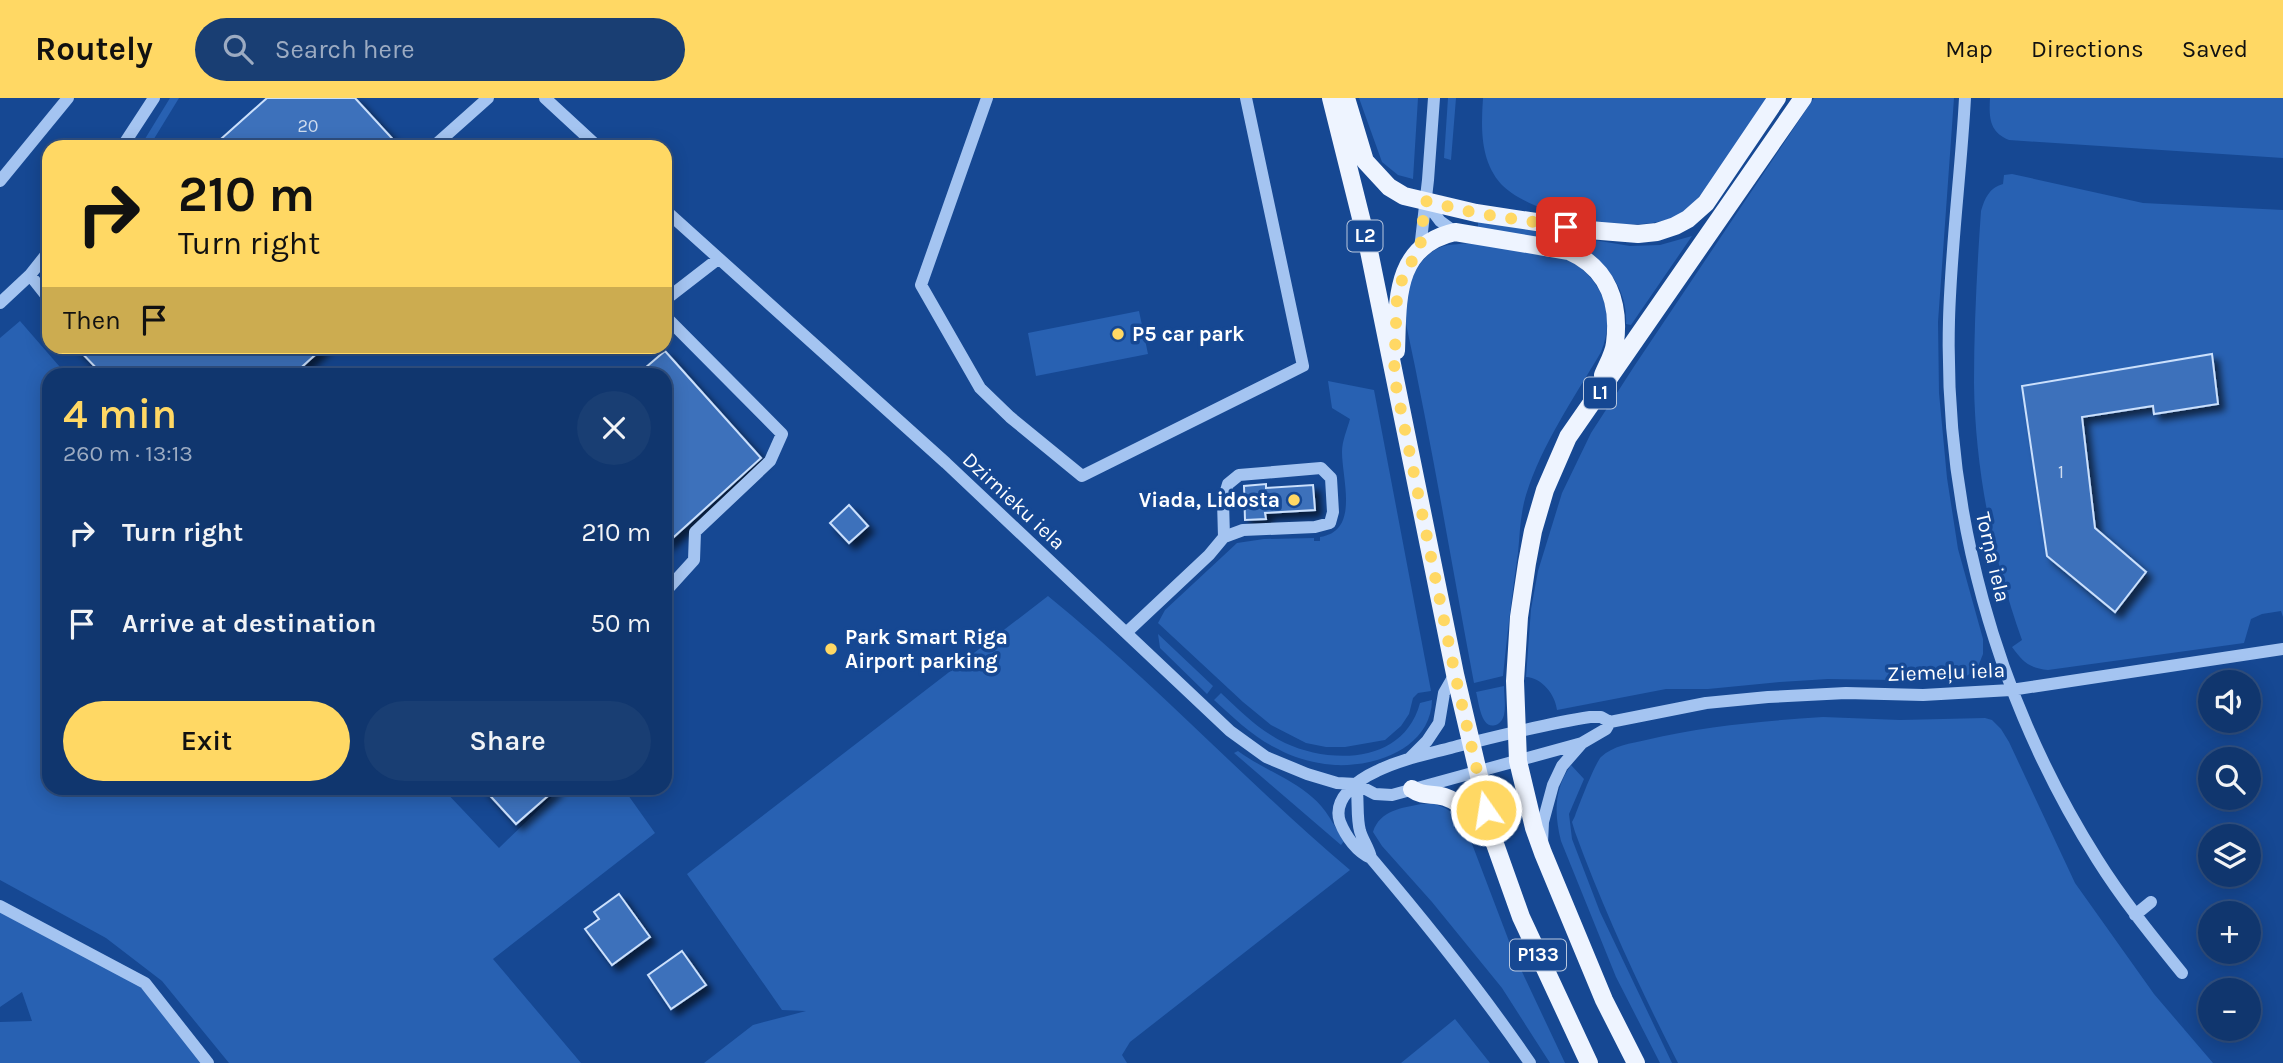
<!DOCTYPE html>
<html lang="en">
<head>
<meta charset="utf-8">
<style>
	body { margin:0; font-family:Karla,sans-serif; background:#193e73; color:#f1f3f6; height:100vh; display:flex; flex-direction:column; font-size:26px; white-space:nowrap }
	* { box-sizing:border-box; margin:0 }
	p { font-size:23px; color:#9cabc2 }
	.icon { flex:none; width:38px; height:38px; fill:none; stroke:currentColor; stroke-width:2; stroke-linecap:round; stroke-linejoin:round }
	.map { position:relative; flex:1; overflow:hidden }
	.sheet { position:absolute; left:42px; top:270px; width:630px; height:427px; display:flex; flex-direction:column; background:#10366e; border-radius:21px; box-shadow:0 4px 18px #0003,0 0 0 2px #305081 }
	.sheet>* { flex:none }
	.banner { position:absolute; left:42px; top:42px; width:630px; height:214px; border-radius:21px; box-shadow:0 4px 18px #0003,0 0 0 2px #305081; background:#ffd864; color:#111; overflow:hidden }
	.fabs { position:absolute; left:2198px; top:572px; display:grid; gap:14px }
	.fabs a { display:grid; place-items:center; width:63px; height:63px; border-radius:50%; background:#10366e; box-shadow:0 4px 18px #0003,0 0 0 2px #305081; font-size:35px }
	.pin { position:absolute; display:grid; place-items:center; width:60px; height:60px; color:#fff; margin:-30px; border-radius:14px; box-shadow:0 4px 10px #0006 }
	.me { position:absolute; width:77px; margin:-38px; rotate:347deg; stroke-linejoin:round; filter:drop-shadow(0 0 5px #0008) }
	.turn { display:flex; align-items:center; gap:24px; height:147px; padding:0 21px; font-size:32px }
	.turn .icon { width:91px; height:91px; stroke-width:2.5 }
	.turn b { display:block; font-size:49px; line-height:60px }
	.then { display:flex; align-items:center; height:66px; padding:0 21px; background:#0003; gap:14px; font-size:26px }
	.round { display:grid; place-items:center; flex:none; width:74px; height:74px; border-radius:37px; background:#193e73 }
	.overview { display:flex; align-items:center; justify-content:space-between; height:119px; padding:0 21px }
	h1 { font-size:42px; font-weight:600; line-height:52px; color:#ffd864 }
	.primary-button { display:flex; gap:14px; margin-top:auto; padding:14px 21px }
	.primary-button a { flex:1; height:80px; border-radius:42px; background:#ffd864; color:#111; font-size:28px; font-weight:600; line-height:80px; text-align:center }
	.primary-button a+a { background:#193e73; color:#f1f3f6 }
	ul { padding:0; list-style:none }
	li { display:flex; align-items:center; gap:21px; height:91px; padding:0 21px }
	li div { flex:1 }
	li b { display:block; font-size:26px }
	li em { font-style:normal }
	header { display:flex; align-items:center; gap:42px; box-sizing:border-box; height:98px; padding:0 35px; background:#ffd864; color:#111 }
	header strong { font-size:33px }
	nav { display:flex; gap:38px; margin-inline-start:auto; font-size:24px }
	.search { width:490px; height:63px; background:#193e73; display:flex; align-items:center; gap:18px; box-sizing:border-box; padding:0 24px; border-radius:38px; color:#9cabc2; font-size:26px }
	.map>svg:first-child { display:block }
	.green { fill:#2861b2 }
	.building { fill:#3e71bb; stroke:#cbe0fc; stroke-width:2; filter:url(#shadow) }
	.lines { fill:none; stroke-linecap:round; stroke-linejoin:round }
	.minor { stroke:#a4c4f1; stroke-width:12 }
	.major { stroke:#eef4ff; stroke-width:18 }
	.route { stroke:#ffd864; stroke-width:12; stroke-dasharray:0 21.6 }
	.poi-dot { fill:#ffd864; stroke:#164893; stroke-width:2.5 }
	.labels { text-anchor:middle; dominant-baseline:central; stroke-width:7; stroke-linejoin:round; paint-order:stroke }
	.number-label { font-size:18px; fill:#cfdcee }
	.shield { fill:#164893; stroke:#b9c8df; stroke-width:2 }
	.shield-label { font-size:19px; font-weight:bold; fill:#fff }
	.poi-label { font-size:21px; font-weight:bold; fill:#fff; stroke:#164893; text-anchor:start }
	.street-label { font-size:21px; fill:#fff; stroke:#164893 }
</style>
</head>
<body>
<header>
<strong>Routely</strong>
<div class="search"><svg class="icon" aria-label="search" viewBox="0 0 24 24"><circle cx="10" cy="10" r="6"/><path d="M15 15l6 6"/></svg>Search here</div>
<nav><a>Map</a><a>Directions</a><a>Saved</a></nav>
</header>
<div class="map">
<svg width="2283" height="965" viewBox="0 0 2283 965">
	<defs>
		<filter id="shadow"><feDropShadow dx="6" dy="6" stdDeviation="3.5" flood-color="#0009"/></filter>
	</defs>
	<rect width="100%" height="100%" fill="#164893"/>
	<!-- green -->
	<path class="green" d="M170 0H179L149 49H140Z
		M1359 0H1418L1413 81 1398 77 1382 64Z
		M1448 0H1456L1451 62 1444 60Z
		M1483 0H1767C1746 31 1711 95 1681 115 1642 141 1532 119 1501 86 1480 62 1481 30 1483 0Z
		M1814 0H1954L1938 224 1939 295 1947 380 1958 451 1983 541V556L1977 571 1959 583 1828 581 1780 584 1708 591H1666L1557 612C1555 596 1542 580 1526 579L1531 511 1538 473 1562 395 1591 335 1635 267Z
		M1990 0H2283V60L2009 42C1989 34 1989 19 1990 0Z
		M2012 76 2143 105 2283 112V519L2281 513 2262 516 2251 521 2244 545 2048 572C2029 570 2023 564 2012 549L2022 542C1993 460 1975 372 1974 285 1974 228 1977 170 1981 113 1985 100 1989 90 2003 86L2004 77Z
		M1478 123 1630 148 1660 147 1692 138 1631 227 1626 226C1628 189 1604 161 1572 145L1478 130Z
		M1471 145 1567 161C1603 180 1616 217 1601 254 1574 300 1542 346 1526 397 1520 417 1520 435 1518 455 1512 497 1507 537 1503 578L1474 585C1451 463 1431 341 1405 221 1403 195 1416 156 1444 148 1452 146 1463 146 1471 145Z
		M1139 213 1148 256 1036 278 1028 235Z
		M20 223 66 276H49V690H442L499 750 561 690H623L655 735 493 861 581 965H229L162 883 106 840 0 782V240Z
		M1328 283 1374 292 1431 593 1418 595 1413 600 1409 616 1401 628 1385 642 1345 649H1326L1306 645 1271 627 1243 604 1158 525 1165 512 1237 445 1264 441 1314 440V443H1320V439C1360 433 1342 382 1342 354 1342 343 1347 332 1350 321L1332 310Z
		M1048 498C1154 584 1246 684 1350 772L1130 944 1122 957 1127 965H704L753 927 806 913 782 912 687 776Z
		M1158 536 1213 588 1207 596 1160 550Z
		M1504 588C1504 597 1506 608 1504 617 1503 621 1501 624 1498 626 1481 635 1479 604 1476 594Z
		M1221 595C1241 614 1260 633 1285 645 1333 667 1404 665 1420 605L1432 602C1431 650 1376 669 1335 667 1317 666 1294 660 1278 651 1254 640 1234 620 1214 602Z
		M1823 619 1900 622 1985 620 1992 622 2001 631 2009 644 2075 785 2154 896 2213 965H1678C1639 889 1604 813 1575 734L1572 724 1575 718C1579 707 1595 665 1601 659 1612 648 1632 645 1646 642 1705 628 1763 623 1823 619Z
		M1238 653C1261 670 1290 680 1312 699 1326 710 1334 728 1344 743L1341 747 1234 655Z
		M1571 667 1584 681 1569 716 1572 741 1600 814 1672 965H1660L1616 879 1561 743C1554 715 1554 691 1571 667Z
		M1421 706H1435L1445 710 1456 717 1469 738 1515 859 1565 965H1550L1502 890 1432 804 1382 748 1373 734C1380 712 1402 710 1421 706Z
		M0 808 145 885 208 965H0V924L32 923 22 894 0 909Z
		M1455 921 1490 965H1401Z"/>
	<!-- building -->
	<path class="building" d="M267 0H355L400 49H212Z
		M75 248H325L294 276H102Z
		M665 253 761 360 665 447V276H638Z
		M2212 256 2218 306 2154 316 2153 308 2082 319 2095 430 2146 474 2115 514 2047 458 2022 288Z
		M1266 386V390L1313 387 1315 412 1265 415 1266 421 1245 422 1244 388Z
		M849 407 868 428 849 445 830 425Z
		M483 690H557L516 726Z
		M619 796 650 839 612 867 585 831 599 821 594 814Z
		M682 853 706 887 671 911 648 877Z"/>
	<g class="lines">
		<!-- minor -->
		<path class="minor" d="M545 0 598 49
			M987 0 921 187 980 290 1010 319 1082 378 1303 268 1246 0
			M1965 0C1961 74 1951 148 1949 222 1944 412 1995 599 2097 761 2122 801 2152 838 2182 875
			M122 49 154 0
			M433 49 488 0
			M0 83 68 0
			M1425 103 1440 123 1455 134
			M665 112 946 365 1230 633 1266 659 1307 676 1337 685 1356 686 1375 696 1392 697 1582 645 1606 631 1610 624
			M1420 151 1428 82 1434 0
			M30 177 49 201
			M665 202 718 161
			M0 205 30 177 49 153
			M665 218 782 336 770 363 695 434 694 462 665 494
			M1127 534 1209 457 1224 439 1243 432 1315 429 1330 425 1333 414 1331 380 1321 370 1239 377 1228 386 1223 403 1224 439
			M1410 660 1427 643 1439 625 1444 595 1455 576
			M1356 686C1359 701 1356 718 1360 733 1363 743 1369 750 1371 760
			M1542 745 1543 724 1553 687 1562 668 1582 645
			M0 808 145 885 208 965
			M2135 817 2151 804
			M1530 965C1481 893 1427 826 1371 760 1357 754 1346 739 1340 724 1332 701 1357 682 1377 673 1401 661 1428 656 1454 649 1499 638 1544 626 1590 619H1601L1610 624 1706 605 1768 599 1846 595 1923 597 2011 592 2283 551"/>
		<!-- major -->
		<path class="major" d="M1331 0 1368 148 1455 576 1495 746 1521 819 1589 965
			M1346 0 1365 63 1389 89 1404 98 1476 115 1589 132 1638 136 1657 134 1675 128 1688 121 1706 105 1777 0
			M1396 253C1398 204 1393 148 1455 134L1569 153C1608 170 1620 205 1615 245 1614 256 1607 267 1603 277
			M1412 691C1423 699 1432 695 1445 699 1464 705 1479 725 1491 741
			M1636 965 1604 902 1543 755 1534 730 1518 663 1515 583 1519 519 1527 465 1533 433 1545 392 1568 339 1803 0"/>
	</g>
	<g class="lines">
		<!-- route -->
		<path class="route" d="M1486 712 1455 576 1394 278 1397 199 1404 175 1420 151 1425 103 1476 115 1566 129"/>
	</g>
	<!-- markers -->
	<g class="poi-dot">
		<circle cx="1118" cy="236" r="7"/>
		<circle cx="1294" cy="402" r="7"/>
		<circle cx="831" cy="551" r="7"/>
	</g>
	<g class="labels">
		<!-- number labels -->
		<g class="number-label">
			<text x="308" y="28">20</text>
			<text x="2061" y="374">1</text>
		</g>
		<!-- shield labels -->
		<g class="shield">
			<rect x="1347.5" y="122.5" width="35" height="31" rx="5"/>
			<rect x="1584" y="279.5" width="32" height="31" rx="5"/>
			<rect x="1510" y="841.5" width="56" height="31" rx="5"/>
		</g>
		<g class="shield-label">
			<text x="1365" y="138">L2</text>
			<text x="1600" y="295">L1</text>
			<text x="1538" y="857">P133</text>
		</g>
		<!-- poi labels -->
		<g class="poi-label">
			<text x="1132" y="236">P5 car park</text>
			<text x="1280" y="402" text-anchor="end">Viada, Lidosta</text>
			<text x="845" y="539">Park Smart Riga<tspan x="845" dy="24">Airport parking</tspan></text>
		</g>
		<!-- street labels -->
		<g class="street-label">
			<text transform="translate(1014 403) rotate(43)">Dzirnieku iela</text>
			<text transform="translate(1993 459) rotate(77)">Torņa iela</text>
			<text transform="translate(1946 574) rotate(-2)">Ziemeļu iela</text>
		</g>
	</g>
</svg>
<div class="fabs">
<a><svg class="icon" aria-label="sound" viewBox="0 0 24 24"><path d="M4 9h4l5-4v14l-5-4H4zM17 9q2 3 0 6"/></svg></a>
<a><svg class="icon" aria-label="search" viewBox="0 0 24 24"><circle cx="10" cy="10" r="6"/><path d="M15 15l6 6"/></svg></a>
<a><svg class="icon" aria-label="layers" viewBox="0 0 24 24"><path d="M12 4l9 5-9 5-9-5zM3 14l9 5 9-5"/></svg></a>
<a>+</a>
<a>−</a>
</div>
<div class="pin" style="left:1566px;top:129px;background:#d93025"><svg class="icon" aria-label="arrive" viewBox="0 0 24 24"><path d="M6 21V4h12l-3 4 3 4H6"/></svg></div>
<svg class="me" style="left:1486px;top:712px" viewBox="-20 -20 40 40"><circle r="17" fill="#ffd864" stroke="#fff" stroke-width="3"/><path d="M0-11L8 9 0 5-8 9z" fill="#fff"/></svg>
<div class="banner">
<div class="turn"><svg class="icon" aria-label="right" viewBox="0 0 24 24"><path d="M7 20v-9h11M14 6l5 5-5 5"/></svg><div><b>210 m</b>Turn right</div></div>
<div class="then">Then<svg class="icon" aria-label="arrive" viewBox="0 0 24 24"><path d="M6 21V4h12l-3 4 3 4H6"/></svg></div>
</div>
<section class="sheet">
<div class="overview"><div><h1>4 min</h1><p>260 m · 13:13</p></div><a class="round"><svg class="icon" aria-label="close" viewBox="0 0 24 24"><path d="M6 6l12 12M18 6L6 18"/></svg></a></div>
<ul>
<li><svg class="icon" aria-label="right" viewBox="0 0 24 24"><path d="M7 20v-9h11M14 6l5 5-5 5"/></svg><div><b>Turn right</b></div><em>210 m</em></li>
<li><svg class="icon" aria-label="arrive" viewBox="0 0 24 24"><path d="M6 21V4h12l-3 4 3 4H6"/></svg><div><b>Arrive at destination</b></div><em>50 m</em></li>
</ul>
<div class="primary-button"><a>Exit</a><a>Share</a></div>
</section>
</div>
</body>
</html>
